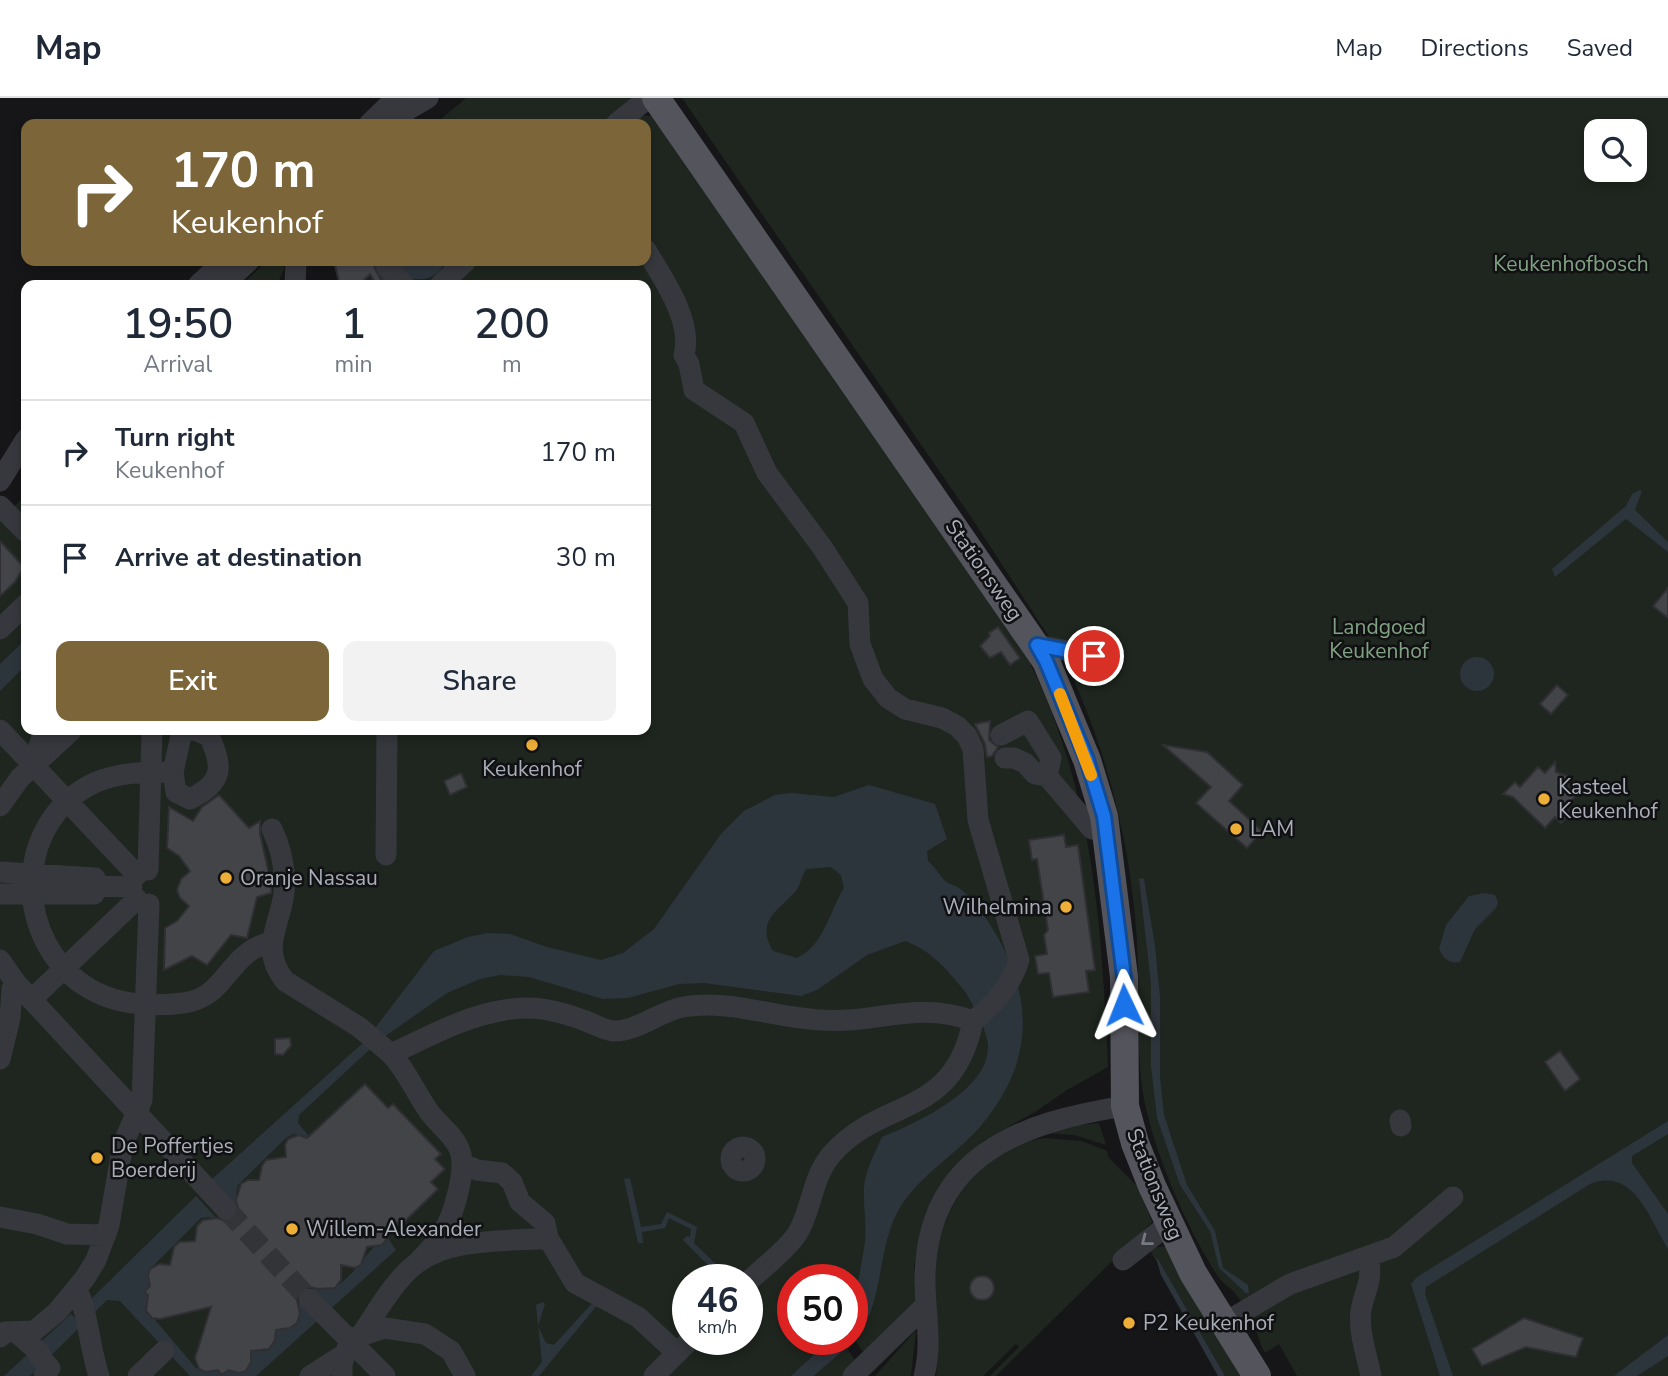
<!DOCTYPE html>
<html lang="en">
<head>
<meta charset="utf-8">
<style>
	body { margin:0; font-family:"Nunito Sans",sans-serif; background:#f2f2f3; color:#1f2937; height:100vh; display:flex; flex-direction:column; font-size:26px; white-space:nowrap }
	* { box-sizing:border-box; margin:0 }
	p { font-size:23px; color:#747a83 }
	.icon { flex:none; width:38px; height:38px; fill:none; stroke:currentColor; stroke-width:2; stroke-linecap:round; stroke-linejoin:round }
	.map { position:relative; flex:1; overflow:hidden }
	.details { position:absolute; left:21px; top:182px; width:630px; height:455px; display:flex; flex-direction:column; background:#fff; border-radius:14px; box-shadow:0 4px 10px #0003 }
	.details>* { flex:none }
	.hud { position:absolute; left:21px; top:21px; width:630px; height:147px; border-radius:14px; box-shadow:0 4px 10px #0003; background:#7c6538; color:#fff; overflow:hidden }
	.fabs { position:absolute; left:1584px; top:21px; display:grid; gap:14px }
	.fabs a { display:grid; place-items:center; width:63px; height:63px; border-radius:14px; background:#fff; box-shadow:0 4px 10px #0003; font-size:35px }
	.speed { position:absolute; left:672px; top:1166px; display:flex; gap:14px; font-size:35px; font-weight:700; text-align:center }
	.speed>* { display:grid; place-content:center; width:91px; height:91px; border-radius:50%; background:#fff; box-shadow:0 4px 10px #0003; line-height:1 }
	.speed small { font-size:18px; font-weight:400 }
	.speed .limit { border:10px solid #d22; background:#fff; color:#111 }
	.pin { position:absolute; display:grid; place-items:center; width:60px; height:60px; color:#fff; margin:-30px; border:4px solid #fff; border-radius:50%; box-shadow:0 2px 7px #0007 }
	.me { position:absolute; width:77px; margin:-38px; rotate:358deg; stroke-linejoin:round; filter:drop-shadow(0 0 5px #0008) }
	.turn { display:flex; align-items:center; gap:24px; height:147px; padding:0 35px; font-size:32px }
	.turn .icon { width:91px; height:91px; stroke-width:2.5 }
	.turn b { display:block; font-size:49px; line-height:60px }
	.eta { display:flex; justify-content:space-evenly; align-items:center; height:119px; text-align:center }
	.eta b { font-size:42px; font-weight:600; line-height:49px }
	.primary-button { display:flex; gap:14px; margin-top:auto; padding:14px 35px }
	.primary-button a { flex:1; height:80px; border-radius:14px; background:#7c6538; color:#fff; font-size:28px; font-weight:600; line-height:80px; text-align:center }
	.primary-button a+a { background:#f2f2f3; color:#1f2937 }
	ul { padding:0; list-style:none }
	li { display:flex; align-items:center; gap:21px; height:105px; padding:0 35px; border-top:2px solid #e0e1e3 }
	li div { flex:1 }
	li b { display:block; font-size:26px }
	li em { font-style:normal }
	header { display:flex; align-items:center; gap:42px; box-sizing:border-box; height:98px; padding:0 35px; background:#fff; border-bottom:2px solid #e0e1e3 }
	header strong { font-size:33px }
	nav { display:flex; gap:38px; margin-inline-start:auto; font-size:24px }
	.map>svg:first-child { display:block }
	.green { fill:#1e261f; fill-rule:evenodd }
	.water { fill:#2d353c; fill-rule:evenodd }
	.building { fill:#434448; stroke:#303034; stroke-width:2 }
	.lines { fill:none; stroke-linecap:round; stroke-linejoin:round }
	.minor-tunnel { stroke:#333438; stroke-width:21; stroke-dasharray:21 10; stroke-linecap:butt }
	.minor { stroke:#37383d; stroke-width:21 }
	.major { stroke:#54555c; stroke-width:28 }
	.oneway { stroke:#767981 }
	.route-casing { stroke:#114b97; stroke-width:18 }
	.route { stroke:#1a73e8; stroke-width:12 }
	.slow { stroke:#f59e0b; stroke-width:12 }
	.poi-dot { fill:#eeaf39; stroke:#111113; stroke-width:2.5 }
	.labels { text-anchor:middle; dominant-baseline:central; stroke-width:5; stroke-linejoin:round; paint-order:stroke }
	.park-label { font-size:21px; fill:#80a282; stroke:#111113 }
	.street-label { font-size:21px; fill:#a9aeb8; stroke:#111113 }
	.poi-label { font-size:21px; fill:#a9aeb8; stroke:#111113; text-anchor:start }
</style>
</head>
<body>
<header>
<strong>Map</strong>
<nav><a>Map</a><a>Directions</a><a>Saved</a></nav>
</header>
<div class="map">
<svg width="1668" height="1278" viewBox="0 0 1668 1278">
	<rect width="100%" height="100%" fill="#161618"/>
	<!-- green -->
	<path class="green" d="M466 0H630L628 10 635 17 652 18 1029 563C1093 691 1102 828 1108 969L1067 992 1035 1014 983 1043 958 1067 921 1132 914 1167 917 1202 867 1259 854 1241 857 1238 852 1235V1181H793V1241H844L804 1278H0V422L26 397V632H646V187H339L333 163H646V26H435ZM688 1181H747V1241H688Z
		M682 0H1668V1278H1297L1279 1246 1265 1255C1258 1243 1257 1229 1249 1216 1245 1209 1240 1201 1234 1194 1230 1189 1223 1186 1219 1180 1190 1136 1159 1066 1147 1015 1135 966 1140 916 1138 866 1135 763 1110 657 1065 563L1079 561 1051 542 971 419ZM1596 33H1634V72H1596Z
		M267 163H284V171L277 187H241Z
		M1099 1025 1106 1047 1074 1037 1043 1035 1070 1028Z
		M1045 1040 1082 1043 1107 1053 1109 1060 1139 1090 1152 1124 996 1278H990L1019 1249 1016 1246 983 1278H936C940 1246 934 1217 934 1186 933 1119 975 1049 1045 1040Z
		M1173 1148 1248 1278H1225L1158 1161 1155 1162 1151 1154 1152 1151 1145 1150Z
		M916 1232 911 1278H875Z
		M846 1249 857 1265 851 1278H814Z"/>
	<!-- water -->
	<path class="water" d="M392 163H446C437 181 422 185 404 178L394 187H374L394 168Z
		M1640 392 1642 393 1635 412 1668 444V454L1626 421 1555 479 1552 471 1626 408 1632 396Z
		M26 541V567L0 593V566Z
		M1460 576a17 17 0 1 1 34 0a17 17 0 1 1-34 0Z
		M869 687 935 706 947 741 927 753 928 763C935 769 939 776 945 783 948 786 955 787 959 790 967 796 976 805 981 813 1033 887 1041 958 979 1030 953 1059 917 1079 898 1113 877 1151 884 1204 857 1239 845 1253 827 1265 814 1278H791L831 1241H852C852 1208 860 1177 865 1144 867 1126 863 1108 864 1090 865 1072 875 1055 882 1039 916 1025 988 993 988 949 988 938 982 927 978 918 973 908 969 898 962 890 946 870 930 852 905 843L867 857 817 892 801 898 704 885 679 886 628 900 603 901 529 879 500 877 480 881 447 895 381 941 299 1017 298 1025 308 1037 307 1040 295 1036 287 1039 238 1087 236 1096 240 1103 233 1111 210 1083 365 943 434 853 468 839 488 835 510 836 547 849 601 862 623 855 654 831 721 736 744 713 775 697 791 695 834 699ZM831 769 841 777 844 790C829 814 824 847 797 860L773 853C756 824 776 814 793 796 800 790 801 779 806 771Z
		M1139 780 1144 781 1155 848 1160 899V979L1164 1017 1187 1087 1215 1133 1223 1170 1248 1187 1249 1195H1246L1219 1170 1210 1133 1180 1087 1157 1020 1151 968V886Z
		M1485 795 1495 797 1498 804 1496 810 1475 831 1460 864C1448 866 1444 860 1439 851L1446 827 1469 798Z
		M1668 1023V1036L1632 1058V1065L1668 1116V1151C1649 1120 1634 1069 1590 1086L1426 1189 1425 1196 1453 1278H1440L1411 1186 1417 1179Z
		M630 1080 641 1129 661 1126 667 1114 697 1129 694 1145 720 1170 715 1174 683 1142 687 1138 690 1139 691 1131 669 1120 665 1130 642 1134 643 1145H638L624 1081Z
		M196 1098 219 1123 209 1119 201 1120 150 1171 148 1178 151 1187 144 1194 149 1199 145 1210 196 1270 206 1274 217 1271 222 1276 229 1271 239 1275 246 1273 251 1264 248 1253H264L272 1249 275 1238 272 1231 294 1228 299 1220 296 1209 318 1188C339 1201 362 1160 375 1148L382 1147 388 1140 396 1152 256 1278H190L120 1203 107 1202 94 1215 87 1205Z
		M1156 1160 1158 1161 1225 1278H1218L1161 1177Z
		M595 1202 599 1205 539 1278H531L542 1264 536 1207 543 1204 545 1206 538 1228 546 1245 554 1247Z
		M71 1216 78 1223 79 1230 30 1278H4Z
		M1668 1237V1258L1637 1278H1614Z"/>
	<!-- building -->
	<path class="building" d="M334 163H371L381 182 377 187 370 176 359 187H340Z
		M0 443 24 469 15 484 0 498Z
		M1668 490V520L1653 508Z
		M998 529 1020 560 1010 567 1001 554 990 560 980 548 990 538 989 535Z
		M1557 587 1568 597 1551 616 1540 606Z
		M990 623 989 642 998 649 992 658 987 659 985 646 975 626Z
		M1163 647 1207 654 1243 687 1229 703 1262 733 1247 750 1196 705 1211 689Z
		M1555 664 1556 674 1567 678 1568 689 1576 697 1565 710 1570 715 1561 725 1555 719 1545 730 1513 699 1503 696 1515 684 1520 689 1538 669 1545 675Z
		M461 675 467 689 450 697 444 683Z
		M219 697 249 730 260 723V736L271 785V795L257 799 247 840 231 837 207 867 192 858 164 872 165 830 177 823 189 808 180 800 177 792 181 781 190 773 179 758 167 750 169 709 193 723 202 709Z
		M1064 737 1066 749 1078 747 1095 872 1086 873 1089 894 1053 899 1049 875 1038 876 1035 858 1047 856 1044 837 1048 832 1037 761 1032 762 1029 742Z
		M290 940 291 948 283 957 275 956V941Z
		M1560 953 1580 981 1565 993 1545 964Z
		M365 986 388 1010 393 1006 441 1056 435 1061 445 1071 431 1084 438 1091 400 1128 392 1120 388 1140 382 1147 367 1149 361 1167 355 1170 341 1167V1182L335 1190 318 1191 306 1188 300 1191 296 1198 300 1216 297 1225 290 1230 276 1232 275 1242 269 1251 251 1253V1264L246 1273 239 1275 228 1272 222 1277 218 1272 206 1274 199 1271 195 1260 211 1209 160 1221 152 1220 146 1213 148 1197 144 1194 150 1188 148 1178 150 1171 159 1166 170 1167 174 1149 179 1144 195 1143 197 1128 203 1122 217 1120 228 1124 234 1121 239 1114 236 1102 241 1086 248 1082H259L262 1068 266 1062 286 1059 285 1047 288 1041 299 1037 307 1040Z
		M970 1190a12 12 0 1 1 24 0a12 12 0 1 1-24 0Z
		M1524 1220 1583 1240 1576 1259 1526 1249 1482 1268 1472 1251Z"/>
	<g class="lines">
		<!-- minor-tunnel -->
		<path class="minor-tunnel" d="M226 1111 309 1201"/>
		<!-- minor -->
		<path class="minor" d="M369 26 396 0
			M393 26 409 11 428 0
			M616 26 648 0
			M384 163 388 171 405 187
			M198 187 224 163
			M223 187 249 163
			M295 187 296 163
			M440 187 466 163
			M0 383 26 341
			M0 408 26 434
			M0 531 26 506
			M1037 547 1094 558
			M0 632 137 777
			M1001 637 1028 623 1051 660 1047 678
			M1005 660H1014L1025 665 1035 676 1047 678 1092 731 1106 733
			M34 665 44 632
			M173 674 182 633 195 632 209 638C224 669 223 685 190 701L176 694 173 674C145 674 119 674 94 685 11 725 13 846 90 891 118 907 151 909 183 905 228 900 227 853 272 844
			M0 708 20 680 72 632
			M272 731C282 752 286 771 284 795 280 828 259 850 285 883L359 929 391 956C428 939 465 918 505 912 533 907 556 912 583 922 592 925 603 932 613 933 637 934 660 913 683 909 730 901 775 920 821 922 877 926 917 902 973 923 994 907 1011 887 1019 862L978 722 973 651 967 638 957 628 942 620 905 611 888 600 873 581 860 546 858 505 822 449 767 375 744 325 694 292 689 266 684 257C693 222 663 181 646 152
			M386 757 387 632
			M148 772 152 632
			M0 774 95 780 94 796H0
			M95 788 132 789
			M0 862 16 885 226 1111
			M32 901 137 801
			M391 956C408 974 416 996 430 1015 440 1028 455 1038 460 1053 467 1073 453 1119 442 1136 435 1147 425 1156 417 1165
			M0 961 10 920 12 891 16 885
			M1400 1022 1401 1028
			M731 1061a12 12 0 1 1 24 0a12 12 0 1 1-24 0Z
			M463 1066 477 1072 502 1075 512 1084 520 1104 545 1125 548 1140 575 1185 638 1219 677 1255
			M0 1119 37 1126 67 1136 106 1137
			M1369 1159C1372 1188 1366 1187 1361 1212 1358 1233 1367 1258 1371 1278
			M1123 1162 1170 1125
			M747 1185C763 1169 785 1154 797 1136 812 1113 811 1081 831 1057 882 998 953 1022 973 923
			M76 1191C86 1203 91 1257 99 1278
			M309 1201 385 1278
			M1224 1225 1290 1186 1394 1149 1453 1099
			M16 1234 40 1255 38 1257 50 1270 44 1278
			M361 1237C377 1214 394 1182 417 1165 453 1139 506 1144 548 1140
			M0 1239 5 1234 34 1233 57 1214 85 1180 96 1162 109 1127 123 1046 142 1002 149 806
			M138 1278 164 1253
			M310 1278 346 1255
			M342 1278V1266L350 1241 385 1230 425 1236 451 1253 465 1278
			M654 1278 691 1241
			M853 1278 926 1207
			M924 1278C933 1245 924 1210 925 1176 929 1056 1023 1024 1125 1008"/>
		<!-- major -->
		<path class="major" d="M656 0 1046 563 1087 662 1104 718 1124 879 1125 1008 1135 1045 1152 1088 1193 1175 1257 1278"/>
	</g>
	<!-- one-way arrows -->
	<defs><path id="oneway-chevron" d="M-2-3.5L2.5 0L-2 3.5" fill="none" stroke-width="1.6" stroke-linecap="round" stroke-linejoin="round" transform="scale(1.75)"/></defs>
	<use class="oneway" href="#oneway-chevron" transform="translate(1146 1143) rotate(142)"/>
	<g class="lines">
		<defs>
			<path id="route" d="M1094 558 1037 547 1046 563 1087 662 1104 718 1124 879V907"/>
		</defs>
		<!-- route casing -->
		<use href="#route" class="route-casing"/>
		<!-- route -->
		<use href="#route" class="route"/>
		<!-- slow -->
		<path class="slow" d="M1060 596 1091 677"/>
	</g>
	<!-- markers -->
	<g class="poi-dot">
		<circle cx="532" cy="647" r="7"/>
		<circle cx="1544" cy="701" r="7"/>
		<circle cx="1236" cy="731" r="7"/>
		<circle cx="226" cy="780" r="7"/>
		<circle cx="1066" cy="809" r="7"/>
		<circle cx="97" cy="1060" r="7"/>
		<circle cx="292" cy="1131" r="7"/>
		<circle cx="1129" cy="1225" r="7"/>
	</g>
	<g class="labels">
		<!-- park labels -->
		<g class="park-label">
			<text x="1571" y="166">Keukenhofbosch</text>
			<text x="1379" y="529">Landgoed<tspan x="1379" dy="24">Keukenhof</tspan></text>
		</g>
		<!-- street labels -->
		<g class="street-label">
			<text transform="translate(984 472) rotate(55)">Stationsweg</text>
			<text transform="translate(1155 1086) rotate(68)">Stationsweg</text>
		</g>
		<!-- poi labels -->
		<g class="poi-label">
			<text x="532" y="671" text-anchor="middle">Keukenhof</text>
			<text x="1558" y="689">Kasteel<tspan x="1558" dy="24">Keukenhof</tspan></text>
			<text x="1250" y="731">LAM</text>
			<text x="240" y="780">Oranje Nassau</text>
			<text x="1052" y="809" text-anchor="end">Wilhelmina</text>
			<text x="111" y="1048">De Poffertjes<tspan x="111" dy="24">Boerderij</tspan></text>
			<text x="306" y="1131">Willem-Alexander</text>
			<text x="1143" y="1225">P2 Keukenhof</text>
		</g>
	</g>
</svg>
<div class="fabs">
<a><svg class="icon" aria-label="search" viewBox="0 0 24 24"><circle cx="10" cy="10" r="6"/><path d="M15 15l6 6"/></svg></a>
</div>
<div class="speed"><div>46<small>km/h</small></div><div class="limit">50</div></div>
<div class="pin" style="left:1094px;top:558px;background:#d93025"><svg class="icon" aria-label="arrive" viewBox="0 0 24 24"><path d="M6 21V4h12l-3 4 3 4H6"/></svg></div>
<svg class="me" style="left:1124px;top:907px" viewBox="-20 -20 40 40"><path d="M0-17L14 15 0 8-14 15z" fill="#1a73e8" stroke="#fff" stroke-width="4"/></svg>
<div class="hud">
<div class="turn"><svg class="icon" aria-label="right" viewBox="0 0 24 24"><path d="M7 20v-9h11M14 6l5 5-5 5"/></svg><div><b>170 m</b>Keukenhof</div></div>
</div>
<section class="details">
<div class="eta">
<div><b>19:50</b><p>Arrival</p></div>
<div><b>1</b><p>min</p></div>
<div><b>200</b><p>m</p></div>
</div>
<ul>
<li><svg class="icon" aria-label="right" viewBox="0 0 24 24"><path d="M7 20v-9h11M14 6l5 5-5 5"/></svg><div><b>Turn right</b><p>Keukenhof</p></div><em>170 m</em></li>
<li><svg class="icon" aria-label="arrive" viewBox="0 0 24 24"><path d="M6 21V4h12l-3 4 3 4H6"/></svg><div><b>Arrive at destination</b></div><em>30 m</em></li>
</ul>
<div class="primary-button"><a>Exit</a><a>Share</a></div>
</section>
</div>
</body>
</html>
